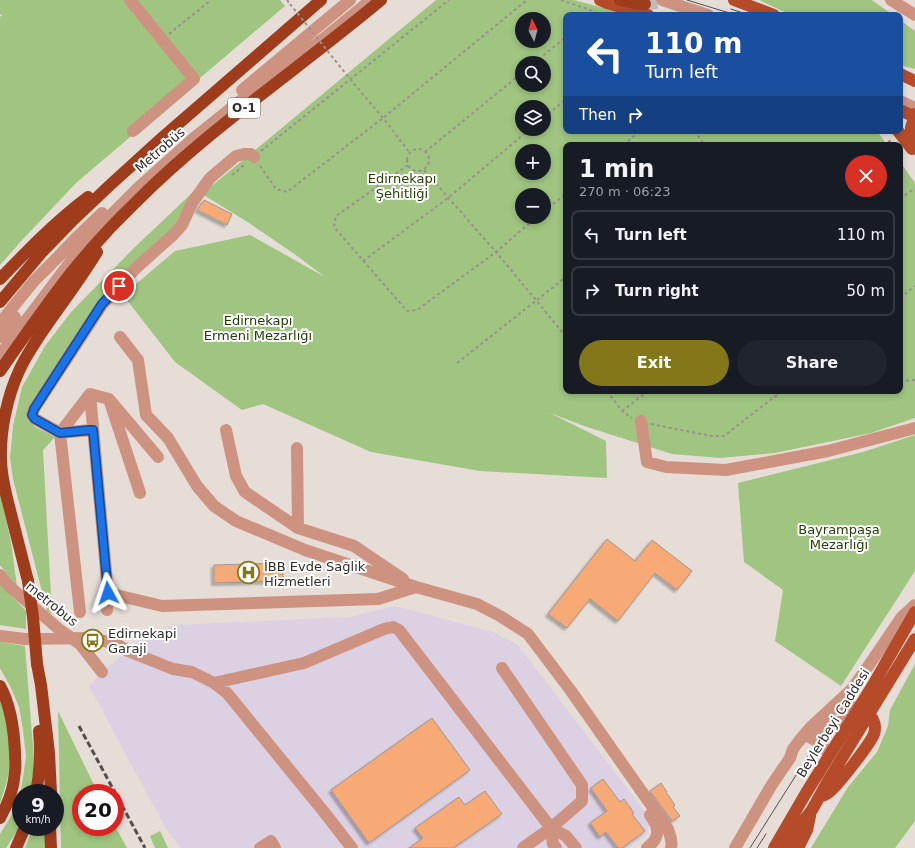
<!DOCTYPE html>
<html lang="en">
<head>
<meta charset="utf-8">
<style>
	body { margin:0; font-family:"DejaVu Sans",sans-serif; background:#20242c; color:#f1f3f6; height:100vh; display:flex; flex-direction:column; font-size:15px; white-space:nowrap }
	* { box-sizing:border-box; margin:0 }
	p { font-size:13px; color:#9ea1a6 }
	.icon { flex:none; width:22px; height:22px; fill:none; stroke:currentColor; stroke-width:2; stroke-linecap:round; stroke-linejoin:round }
	.map { position:relative; flex:1; overflow:hidden }
	.drawer { position:absolute; left:563px; top:142px; width:340px; height:252px; display:flex; flex-direction:column; background:#171b24; border-radius:8px; box-shadow:0 2px 6px #0003 }
	.drawer>* { flex:none }
	.top-card { position:absolute; left:563px; top:12px; width:340px; height:122px; border-radius:8px; box-shadow:0 2px 6px #0003; background:#1a4fa0; color:#fff; overflow:hidden }
	.needle { width:26px; rotate:354deg }
	.buttons { position:absolute; left:515px; top:12px; display:grid; gap:8px }
	.buttons a { display:grid; place-items:center; width:36px; height:36px; border-radius:50%; background:#171b24; box-shadow:0 2px 6px #0003; font-size:20px }
	.speed { position:absolute; left:12px; top:784px; display:flex; gap:8px; font-size:20px; font-weight:700; text-align:center }
	.speed>* { display:grid; place-content:center; width:52px; height:52px; border-radius:50%; background:#171b24; box-shadow:0 2px 6px #0003; line-height:1 }
	.speed small { font-size:10px; font-weight:400 }
	.speed .limit { border:6px solid #d22; background:#fff; color:#111 }
	.pin { position:absolute; display:grid; place-items:center; width:34px; height:34px; color:#fff; margin:-17px; border:2px solid #fff; border-radius:50%; box-shadow:0 1px 4px #0007 }
	.me { position:absolute; width:44px; margin:-22px; rotate:355deg; stroke-linejoin:round; filter:drop-shadow(0 0 3px #0008) }
	.turn { display:flex; align-items:center; gap:14px; height:84px; padding:0 16px; font-size:18px }
	.turn .icon { width:52px; height:52px; stroke-width:2.5 }
	.turn b { display:block; font-size:28px; line-height:34px }
	.then { display:flex; align-items:center; height:38px; padding:0 16px; background:#0003; gap:8px; font-size:15px }
	.round { display:grid; place-items:center; flex:none; width:42px; height:42px; border-radius:21px; background:#20242c }
	.overview { display:flex; align-items:center; justify-content:space-between; height:68px; padding:0 16px }
	h1 { font-size:24px; font-weight:800; line-height:30px }
	.cta { display:flex; gap:8px; margin-top:auto; padding:8px 16px }
	.cta a { flex:1; height:46px; border-radius:24px; background:#84771a; color:#fff; font-size:16px; font-weight:800; line-height:46px; text-align:center }
	.cta a+a { background:#20242c; color:#f1f3f6 }
	ul { padding:0; list-style:none }
	li { display:flex; align-items:center; gap:12px; height:50px; margin:0 8px 6px; padding:0 8px; border:2px solid #363941; border-radius:8px }
	li div { flex:1 }
	li b { display:block; font-size:15px }
	li em { font-style:normal }
	.map>svg:first-child { display:block }
	.industrial { fill:#dcd0e3 }
	.green { fill:#9fc581; fill-rule:evenodd }
	.building { fill:#f7aa76; stroke:#9e9691; filter:url(#shadow) }
	.lines { fill:none; stroke-linecap:round; stroke-linejoin:round }
	.highway-tunnel { stroke:#c2bab4; stroke-width:12; stroke-dasharray:12 6; stroke-linecap:butt }
	.path { stroke:#98918d; stroke-width:2; stroke-dasharray:3 3; stroke-linecap:butt }
	.minor { stroke:#ce9280; stroke-width:12 }
	.major { stroke:#b64b2a; stroke-width:12 }
	.highway { stroke:#9e3c1c; stroke-width:12 }
	.tram { stroke:#544f4c; stroke-width:1 }
	.rail { stroke:#544f4c; stroke-width:3; stroke-dasharray:6 3; stroke-linecap:butt }
	.path-bridge { stroke:#98918d; stroke-width:2; stroke-dasharray:3 3; stroke-linecap:butt }
	.highway-bridge { stroke:#9e3c1c; stroke-width:12 }
	.route-casing { stroke:#114b97; stroke-width:10 }
	.route { stroke:#1a73e8; stroke-width:7 }
	.labels { text-anchor:middle; dominant-baseline:central; stroke-width:4; stroke-linejoin:round; paint-order:stroke }
	.shield { fill:#fff; stroke:#6e6b6a; stroke-width:1 }
	.shield-label { font-size:12px; font-weight:bold; fill:#302c2a }
	.street-label { font-size:13px; fill:#302c2a; stroke:#fff }
	.park-label { font-size:13px; fill:#243e06; stroke:#fff }
	.poi-label { font-size:13px; fill:#302c2a; stroke:#fff; text-anchor:start }
</style>
</head>
<body>
<div class="map">
<svg width="915" height="848" viewBox="0 0 915 848">
	<defs>
		<filter id="shadow"><feDropShadow dx="-2.5" dy="2.5" stdDeviation="1" flood-color="#0004"/></filter>
	</defs>
	<rect width="100%" height="100%" fill="#e6ddd7"/>
	<!-- industrial -->
	<path class="industrial" d="M395 606 493 632 518 645 649 817V823L648 830 646 835 628 848H181L166 829 89 686 102 672 128 651 144 635 175 625 350 617Z"/>
	<!-- green -->
	<path class="green" d="M0 0H280L285 6 77 182 24 238 0 265V17L2 15 0 14Z
		M436 0H574L630 15H566V131H877L887 145H566V391H900V162L915 183V418L871 433 775 453 720 458 672 454 584 426 550 413 606 441 607 478 480 471 371 452 263 404 242 410 175 362 123 295 175 251 250 235 325 277 293 253 246 221 202 194ZM522 19H544V41H522ZM522 63H544V85H522ZM522 107H544V129H522ZM522 151H544V173H522ZM522 195H544V217H522Z
		M759 0H872L893 15H791Z
		M900 20 915 31V69L900 65Z
		M195 190 173 228 122 276 31 405 26 417 35 427 55 437 43 450 52 614 47 611 13 479 10 458 13 426 22 387 45 346 72 311 133 249Z
		M915 435V571L841 686 775 641 783 590 744 562 738 483 863 452Z
		M0 492 11 542 17 587 0 565Z
		M0 583 26 611V629L0 625Z
		M0 642 25 646 34 760 32 786 30 793H21V820L17 831 6 848H0V834L10 818 16 806 21 790 26 757 23 730 19 707 11 688 0 668Z
		M915 664V821L895 848H811L848 787 877 752 888 726 890 710Z
		M0 700C11 722 12 753 8 776 6 785 3 794 0 803Z
		M58 711 98 793H81V827L115 826 127 848H61Z
		M33 827 45 828V848H25Z
		M160 831 168 848H155L150 836Z"/>
	<!-- building -->
	<path class="building" d="M204 200 232 214 227 225 197 210Z
		M607 539 635 561 652 540 692 571 677 590 655 573 618 621 590 599 567 628 548 614Z
		M283 563V581L214 583V565Z
		M432 718 470 770 369 843 331 790Z
		M603 779 620 802 624 799 634 813 632 814 645 831 622 848H618L606 832 600 837 590 823 607 811 591 788Z
		M661 783 667 792H666L675 805 673 807 680 816 672 821 650 791Z
		M485 791 502 814 453 848H409L423 838 415 828 459 797 465 805Z"/>
	<g class="lines">
		<!-- highway-tunnel -->
		<path class="highway-tunnel" d="M645 4 655 3 665 0"/>
		<!-- path -->
		<path class="path" d="M287 0 290 4
			M561 0 596 12
			M592 15 596 12 599 15
			M169 34 211 0
			M534 63 566 37
			M350 79 383 118 410 153
			M544 118 566 99
			M694 131 705 145
			M623 145 640 131
			M883 145 893 139
			M407 160a11 11 0 1 1 22 0a11 11 0 1 1-22 0Z
			M261 151 449 0
			M425 152 522 73
			M408 165 336 216 334 227 407 311 417 310 496 252 537 217
			M260 166 276 189 287 192 383 118 527 0
			M424 170 496 252 536 300 566 337
			M232 175 244 165
			M900 199 915 188
			M544 212 566 193
			M363 261 448 198 530 129
			M900 298 915 286
			M457 363 566 277
			M900 381 915 380
			M607 391 622 411 632 418
			M622 411 648 391
			M651 424 711 436H724L782 391"/>
		<!-- minor -->
		<path class="minor" d="M130 0 194 79 133 131
			M662 0 708 15
			M891 0 915 15
			M242 90 350 0
			M900 101 915 108
			M0 323 34 281 59 256 77 237 102 213
			M0 337 15 317
			M120 337 138 360 146 415 168 438 197 486 214 506 236 521 305 550 416 587 477 604 500 616 528 634 571 691 668 829C670 836 673 841 671 848
			M0 355 71 261 97 229 138 188 194 138 249 94 327 36 371 0
			M90 394 108 593 107 610
			M90 394 109 399 158 457
			M109 399 140 493
			M641 421 647 462 666 467 726 470 828 451 915 428
			M93 430H90L60 433 35 419 32 415 34 409 102 305 136 268 173 235 182 225 192 203 210 178 236 156 244 154H251L254 157
			M226 430 236 476 245 492 298 528 354 546 403 579
			M297 448 298 528
			M0 575 9 586 60 630 80 644 102 672
			M108 593 162 606 378 599 416 587
			M80 612 60 433 90 394
			M0 636 25 639 87 638 104 641 118 645 128 651 173 669 192 672 214 683 227 693 324 812 352 848
			M502 668 582 785V801L551 828 523 848
			M214 683 304 663 384 629 393 627 399 630 551 828 566 836 576 848
			M831 710 843 706 859 708
			M812 735 822 727 829 724 839 722 854 717
			M809 737C819 742 824 745 829 755
			M551 828 553 844 556 848
			M260 848 271 841 275 848
			M647 848C660 838 660 828 650 815
			M735 848 771 786 790 758 793 749 799 741 811 727 851 690 865 671 901 618 915 605"/>
		<!-- major -->
		<path class="major" d="M600 0 607 3 648 15
			M734 0 774 15
			M900 74 915 81
			M900 110 915 117
			M898 131 912 149
			M911 148V128L915 114
			M822 796C824 795 826 795 828 793 836 788 870 744 874 734 877 724 873 716 864 711
			M774 848 806 793 873 685 915 612
			M786 848 800 825 812 810 828 781 915 639
			M798 848 807 830 810 816"/>
		<!-- highway -->
		<path class="highway" d="M620 0 634 3 645 4
			M0 279C28 250 56 221 88 197
			M0 302 42 252 71 222 109 186 163 137 321 0
			M0 371C23 338 46 305 71 273 91 248 113 224 136 202 211 127 300 68 381 0
			M28 581C23 561 18 541 13 522 8 501 1 480 1 459 0 431 7 397 19 371 27 353 39 336 51 319 67 297 83 275 97 252
			M37 664 41 685 49 753 51 793
			M0 686C11 706 14 729 15 752 15 758 16 765 15 771 14 787 8 804 0 818
			M36 793C40 772 41 752 39 731
			M50 827 51 848
			M16 848 25 827"/>
		<!-- tram -->
		<path class="tram" d="M687 0 736 15
			M731 9 749 15
			M750 848 810 753
			M757 848 766 834"/>
		<!-- rail -->
		<path class="rail" d="M79 726 145 848"/>
		<!-- path-bridge -->
		<path class="path-bridge" d="M290 4 350 79"/>
		<!-- highway-bridge -->
		<path class="highway-bridge" d="M28 581 33 617 37 664"/>
	</g>
	<g class="lines">
		<defs>
			<path id="route" d="M108 593 93 430H90L60 433 35 419 32 415 34 409 102 304 119 286"/>
		</defs>
		<!-- route casing -->
		<use href="#route" class="route-casing"/>
		<!-- route -->
		<use href="#route" class="route"/>
	</g>
	<!-- icons -->
	<defs>
		<symbol id="hospital-ring" viewBox="-11 -11 22 22"><circle r="9.5" fill="#fff" stroke="#84771a" stroke-width="1.5"/><path d="M-5-5h3v3.5h4V-5h3V5h-3V1.5h-4V5h-3Z" fill="#84771a"/></symbol>
		<symbol id="bus-ring" viewBox="-11 -11 22 22"><circle r="9.5" fill="#fff" stroke="#84771a" stroke-width="1.5"/><path d="M-5-6H5V4H4V6H2V4H-2V6H-4V4H-5ZM-3.5-4V0h7V-4ZM-3.5 1.2v1.5H-2V1.2ZM2 1.2v1.5H3.5V1.2Z" fill="#84771a"/></symbol>
	</defs>
	<g fill-rule="evenodd">
		<use href="#hospital-ring" x="236" y="560" width="25" height="25"/>
		<use href="#bus-ring" x="80" y="628" width="25" height="25"/>
	</g>
	<g class="labels">
		<!-- shield labels -->
		<rect class="shield" x="228" y="98" width="32" height="20" rx="3"/>
		<g class="shield-label">
			<text x="244" y="108">O-1</text>
		</g>
		<!-- street labels -->
		<g class="street-label">
			<text transform="translate(160 150) rotate(-41)">Metrobüs</text>
			<text transform="translate(52 604) rotate(39)">metrobus</text>
			<text transform="translate(833 723) rotate(-58)">Beylerbeyi Caddesi</text>
		</g>
		<!-- park labels -->
		<g class="park-label">
			<text x="402" y="178">Edirnekapı<tspan x="402" dy="15">Şehitliği</tspan></text>
			<text x="258" y="320">Edirnekapı<tspan x="258" dy="15">Ermeni Mezarlığı</tspan></text>
			<text x="839" y="529">Bayrampaşa<tspan x="839" dy="15">Mezarlığı</tspan></text>
		</g>
		<!-- poi labels -->
		<g class="poi-label">
			<text x="264" y="566">İBB Evde Sağlık<tspan x="264" dy="15">Hizmetleri</tspan></text>
			<text x="108" y="633">Edirnekapi<tspan x="108" dy="15">Garaji</tspan></text>
		</g>
	</g>
</svg>
<div class="buttons">
<a><svg class="needle" viewBox="-14 -14 28 28"><path d="M0-13l5 13h-10z" fill="#e53935"/><path d="M0 13l5-13h-10z" fill="#9ea1a6"/></svg></a>
<a><svg class="icon" aria-label="search" viewBox="0 0 24 24"><circle cx="10" cy="10" r="6"/><path d="M15 15l6 6"/></svg></a>
<a><svg class="icon" aria-label="layers" viewBox="0 0 24 24"><path d="M12 4l9 5-9 5-9-5zM3 14l9 5 9-5"/></svg></a>
<a>+</a>
<a>−</a>
</div>
<div class="speed"><div>9<small>km/h</small></div><div class="limit">20</div></div>
<div class="pin" style="left:119px;top:286px;background:#d93025"><svg class="icon" aria-label="arrive" viewBox="0 0 24 24"><path d="M6 21V4h12l-3 4 3 4H6"/></svg></div>
<svg class="me" style="left:108px;top:593px" viewBox="-20 -20 40 40"><path d="M0-17L14 15 0 8-14 15z" fill="#1a73e8" stroke="#fff" stroke-width="4"/></svg>
<div class="top-card">
<div class="turn"><svg class="icon" aria-label="left" viewBox="0 0 24 24"><path d="M17 20v-9H6M10 6l-5 5 5 5"/></svg><div><b>110 m</b>Turn left</div></div>
<div class="then">Then<svg class="icon" aria-label="right" viewBox="0 0 24 24"><path d="M7 20v-9h11M14 6l5 5-5 5"/></svg></div>
</div>
<section class="drawer">
<div class="overview"><div><h1>1 min</h1><p>270 m · 06:23</p></div><a class="round" style="background:#d93025;color:#fff"><svg class="icon" aria-label="close" viewBox="0 0 24 24"><path d="M6 6l12 12M18 6L6 18"/></svg></a></div>
<ul>
<li><svg class="icon" aria-label="left" viewBox="0 0 24 24"><path d="M17 20v-9H6M10 6l-5 5 5 5"/></svg><div><b>Turn left</b></div><em>110 m</em></li>
<li><svg class="icon" aria-label="right" viewBox="0 0 24 24"><path d="M7 20v-9h11M14 6l5 5-5 5"/></svg><div><b>Turn right</b></div><em>50 m</em></li>
</ul>
<div class="cta"><a>Exit</a><a>Share</a></div>
</section>
</div>
</body>
</html>
